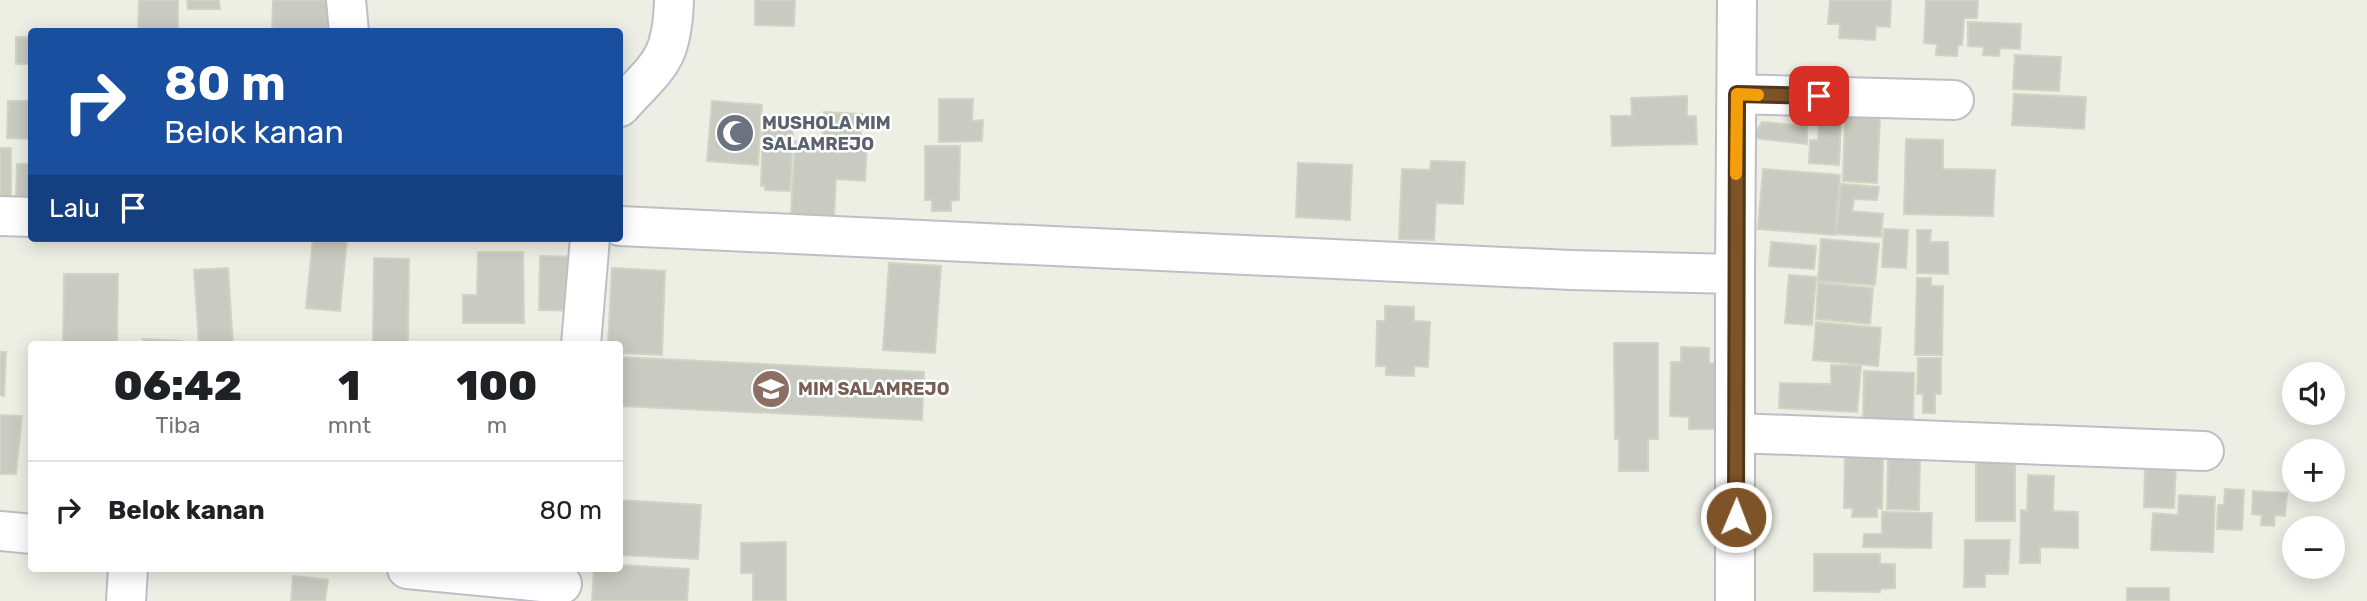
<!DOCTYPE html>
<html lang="id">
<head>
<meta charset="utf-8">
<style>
	body { margin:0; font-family:Rubik,sans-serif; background:#f6f6f6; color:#202124; height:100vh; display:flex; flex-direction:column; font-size:26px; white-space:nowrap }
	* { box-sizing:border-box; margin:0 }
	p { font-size:23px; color:#757577 }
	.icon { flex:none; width:38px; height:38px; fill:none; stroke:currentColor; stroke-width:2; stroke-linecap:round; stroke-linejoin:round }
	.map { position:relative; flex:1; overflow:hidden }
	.panel { position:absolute; left:28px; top:341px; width:595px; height:231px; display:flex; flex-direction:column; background:#fff; border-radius:7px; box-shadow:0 4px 18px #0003 }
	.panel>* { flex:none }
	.top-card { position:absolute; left:28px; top:28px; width:595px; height:214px; border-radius:7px; box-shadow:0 4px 18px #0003; background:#1a4fa0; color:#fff; overflow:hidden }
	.buttons { position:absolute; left:2282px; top:362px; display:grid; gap:14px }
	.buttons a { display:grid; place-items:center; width:63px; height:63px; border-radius:50%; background:#fff; box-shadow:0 4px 18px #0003; font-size:35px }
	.pin { position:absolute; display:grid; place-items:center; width:60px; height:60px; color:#fff; margin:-30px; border-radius:14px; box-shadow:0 4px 10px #0006 }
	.me { position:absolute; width:77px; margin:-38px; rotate:1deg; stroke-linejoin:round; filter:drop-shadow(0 0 5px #0008) }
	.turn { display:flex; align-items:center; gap:24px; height:147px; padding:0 21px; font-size:32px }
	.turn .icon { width:91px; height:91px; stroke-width:2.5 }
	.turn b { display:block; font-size:49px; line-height:60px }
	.then { display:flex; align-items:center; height:66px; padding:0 21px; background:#0003; gap:14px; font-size:26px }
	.eta { display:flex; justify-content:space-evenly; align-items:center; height:119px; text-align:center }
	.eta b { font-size:42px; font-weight:800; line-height:49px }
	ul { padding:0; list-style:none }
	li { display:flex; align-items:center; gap:21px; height:98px; padding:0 21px; border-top:2px solid #e0e0e0 }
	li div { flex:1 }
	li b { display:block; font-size:26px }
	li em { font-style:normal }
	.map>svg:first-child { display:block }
	.building { fill:#c9cac1; stroke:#d2d4c3; stroke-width:2 }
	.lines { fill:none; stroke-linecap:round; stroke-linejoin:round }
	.minor-casing { stroke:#bfbec6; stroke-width:42 }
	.minor { stroke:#fff; stroke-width:38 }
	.route-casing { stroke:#523619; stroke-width:18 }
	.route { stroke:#7e5327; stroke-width:12 }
	.slow { stroke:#f59e0b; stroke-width:12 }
	.labels { text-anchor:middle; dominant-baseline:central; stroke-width:5; stroke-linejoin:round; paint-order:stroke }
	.worship-label { font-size:18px; font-weight:bold; fill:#5b616d; stroke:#fff; text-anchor:start }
	.education-label { font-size:18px; font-weight:bold; fill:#785e54; stroke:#fff; text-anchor:start }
</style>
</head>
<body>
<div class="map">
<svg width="2367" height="601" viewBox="0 0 2367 601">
	<rect width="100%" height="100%" fill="#edefe5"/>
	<!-- building -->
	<path class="building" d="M139 0H178V32H138Z
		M187 0H219L220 9H188Z
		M273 0H328V32H272Z
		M755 0H795L794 26 755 25Z
		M1830 0H1891L1890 27 1876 26 1875 40 1839 38 1840 24H1828Z
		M1926 0H1978L1977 18H1964L1962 45H1958L1957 56 1936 55 1937 44 1924 43Z
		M1968 22 2021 24 2020 49 2000 48 1999 56 1983 55 1984 47 1968 46Z
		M16 37H32V64H16Z
		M2015 55 2061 57 2059 91 2013 89Z
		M2014 94 2086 97 2084 129 2012 125Z
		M1687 96V116H1696L1697 144 1612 146 1611 116H1632L1631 98Z
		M939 99H973L972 121 983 120 982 141 939 142Z
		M8 101H32V139L7 138Z
		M712 101 762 105 758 165 707 161Z
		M824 112 862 114 860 145H867L865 181 836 179 834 216 791 214 795 141 822 143Z
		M1845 116 1880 118 1877 183 1843 181Z
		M1819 117 1841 118 1839 165 1809 163 1810 140H1818Z
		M763 119 778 120 777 128 793 129 790 191 765 190V186H761Z
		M1762 122 1807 126V144L1752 138Z
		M1906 139 1943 140V169L1995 170 1993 216 1904 214Z
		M925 146H960L959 200 951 201V211H932V200H925Z
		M0 148H11V199H0Z
		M1431 161 1465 162 1463 204 1436 203 1434 240 1399 239 1402 169 1430 170Z
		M1298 163 1352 165 1350 220 1296 217Z
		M17 164H32V198H16Z
		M1763 169 1840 175 1835 235 1758 229Z
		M1841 184 1879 187 1877 200 1854 199 1852 211 1883 214 1881 237 1836 234Z
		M1884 229 1908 230 1906 268 1882 267Z
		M1917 230H1931L1930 242H1948V274L1917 273Z
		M313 238H347L340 311 306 308Z
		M1821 239 1879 244 1875 285 1818 281Z
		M1771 242 1816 246 1814 269 1769 266Z
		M478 252H523L524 323H463V295H477Z
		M540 256 581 257 580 311 539 310Z
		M374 258 409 259 408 345H373Z
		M889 263 941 266 935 353 883 350Z
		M228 268 233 345H199L194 270Z
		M612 268 665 271 662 355 620 353V345H608Z
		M64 274H118L117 345H63Z
		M1789 275 1816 277 1812 325 1785 323Z
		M1917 278H1931V286H1943L1942 355H1915Z
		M1818 283 1873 288 1870 324 1816 319Z
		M1385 306 1414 307V321L1430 322 1428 367 1414 366V376L1386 375V366H1376L1377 321H1385Z
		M1816 322 1881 328 1878 366 1813 360Z
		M143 339 182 341V345H143Z
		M1614 343H1658V439H1648V471H1619V439H1615Z
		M1681 347 1709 348V363L1722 364 1719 429H1689V417L1670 416 1671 362H1681Z
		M0 352H6L4 396 0 395Z
		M620 357 924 372 922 420 620 406Z
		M1918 358H1941V394H1935V413H1923V394H1917Z
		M1831 365 1861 366 1857 412 1779 408 1780 383 1831 384Z
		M1864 371 1914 373 1913 426 1863 425Z
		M0 415 22 416 16 474H0Z
		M1845 454H1883L1882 509 1877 508V517H1852L1853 508H1844Z
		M1888 454H1920L1919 510 1887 509Z
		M1976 457 2015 458V521H1976Z
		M2145 464 2176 465 2174 508 2144 507Z
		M2028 475 2054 476 2053 511 2078 512V548L2040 547V563H2020L2021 510 2027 511Z
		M2225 489 2244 490 2242 530 2217 529 2218 505H2224Z
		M2253 491 2287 493 2285 516 2275 515 2274 526 2261 525 2262 515 2252 514Z
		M2179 495 2215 497 2213 552 2151 550 2153 513 2178 515Z
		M620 500 701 505 698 559 620 555Z
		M1882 512 1932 513 1931 548 1863 547 1864 534H1882Z
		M1965 540H2010L2008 574H1985V587H1964Z
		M786 542V601H753V573H741V543Z
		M1814 554H1880V564H1895V588L1880 589V592L1814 591Z
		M620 565 689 569 687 601H592L594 569H620Z
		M293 576 328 580 325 601H291Z
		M2127 588H2169V601H2127Z"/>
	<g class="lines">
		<defs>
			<path id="minor" d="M346 0 349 32
				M1737 94 1954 100
				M620 107C658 65 672 62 674 0
				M0 216 32 217
				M620 226 1571 270 1735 274 1737 0
				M581 345 590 238
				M1737 433 2204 451
				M0 531 32 534
				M407 569 562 584
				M126 601 128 569
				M1735 601V274"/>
		</defs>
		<!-- minor casing -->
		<use href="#minor" class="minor-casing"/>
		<!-- minor -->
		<use href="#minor" class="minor"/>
	</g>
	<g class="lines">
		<defs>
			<path id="route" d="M1736 517 1737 94 1819 96"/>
		</defs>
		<!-- route casing -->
		<use href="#route" class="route-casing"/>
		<!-- route -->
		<use href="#route" class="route"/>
		<!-- slow -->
		<path class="slow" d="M1736 174 1737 94 1758 95"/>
	</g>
	<!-- icons -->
	<defs>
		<symbol id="mosque-disc" viewBox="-11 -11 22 22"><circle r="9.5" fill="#6b7280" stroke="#fff"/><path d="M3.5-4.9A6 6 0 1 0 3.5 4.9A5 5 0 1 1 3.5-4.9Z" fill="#fff"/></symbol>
		<symbol id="school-disc" viewBox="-11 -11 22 22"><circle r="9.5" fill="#8d6e63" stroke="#fff"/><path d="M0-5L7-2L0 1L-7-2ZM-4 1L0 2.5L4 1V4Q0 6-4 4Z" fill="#fff"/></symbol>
	</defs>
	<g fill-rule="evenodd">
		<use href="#mosque-disc" x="713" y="111" width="44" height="44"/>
		<use href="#school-disc" x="749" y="367" width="44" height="44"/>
	</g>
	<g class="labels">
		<!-- worship labels -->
		<g class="worship-label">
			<text x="762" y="123">MUSHOLA MIM<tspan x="762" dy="21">SALAMREJO</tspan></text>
		</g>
		<!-- education labels -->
		<g class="education-label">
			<text x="798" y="389">MIM SALAMREJO</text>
		</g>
	</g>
</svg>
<div class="buttons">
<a><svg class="icon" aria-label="sound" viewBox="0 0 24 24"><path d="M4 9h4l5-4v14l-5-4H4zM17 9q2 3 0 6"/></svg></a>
<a>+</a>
<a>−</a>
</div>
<div class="pin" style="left:1819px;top:96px;background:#d93025"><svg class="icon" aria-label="arrive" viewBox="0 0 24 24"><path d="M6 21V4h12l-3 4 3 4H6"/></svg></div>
<svg class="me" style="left:1736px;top:517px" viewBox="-20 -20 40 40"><circle r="17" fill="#7e5327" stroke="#fff" stroke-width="3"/><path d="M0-11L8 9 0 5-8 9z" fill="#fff"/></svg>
<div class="top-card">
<div class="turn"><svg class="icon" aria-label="right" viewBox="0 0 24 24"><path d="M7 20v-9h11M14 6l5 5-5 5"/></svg><div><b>80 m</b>Belok kanan</div></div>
<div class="then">Lalu<svg class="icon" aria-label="arrive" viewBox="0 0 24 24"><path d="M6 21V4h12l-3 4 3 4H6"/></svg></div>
</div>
<section class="panel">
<div class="eta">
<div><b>06:42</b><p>Tiba</p></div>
<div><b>1</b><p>mnt</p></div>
<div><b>100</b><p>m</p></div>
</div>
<ul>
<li><svg class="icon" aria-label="right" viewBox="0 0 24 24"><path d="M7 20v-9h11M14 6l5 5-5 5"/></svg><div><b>Belok kanan</b></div><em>80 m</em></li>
</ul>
</section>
</div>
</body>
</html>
